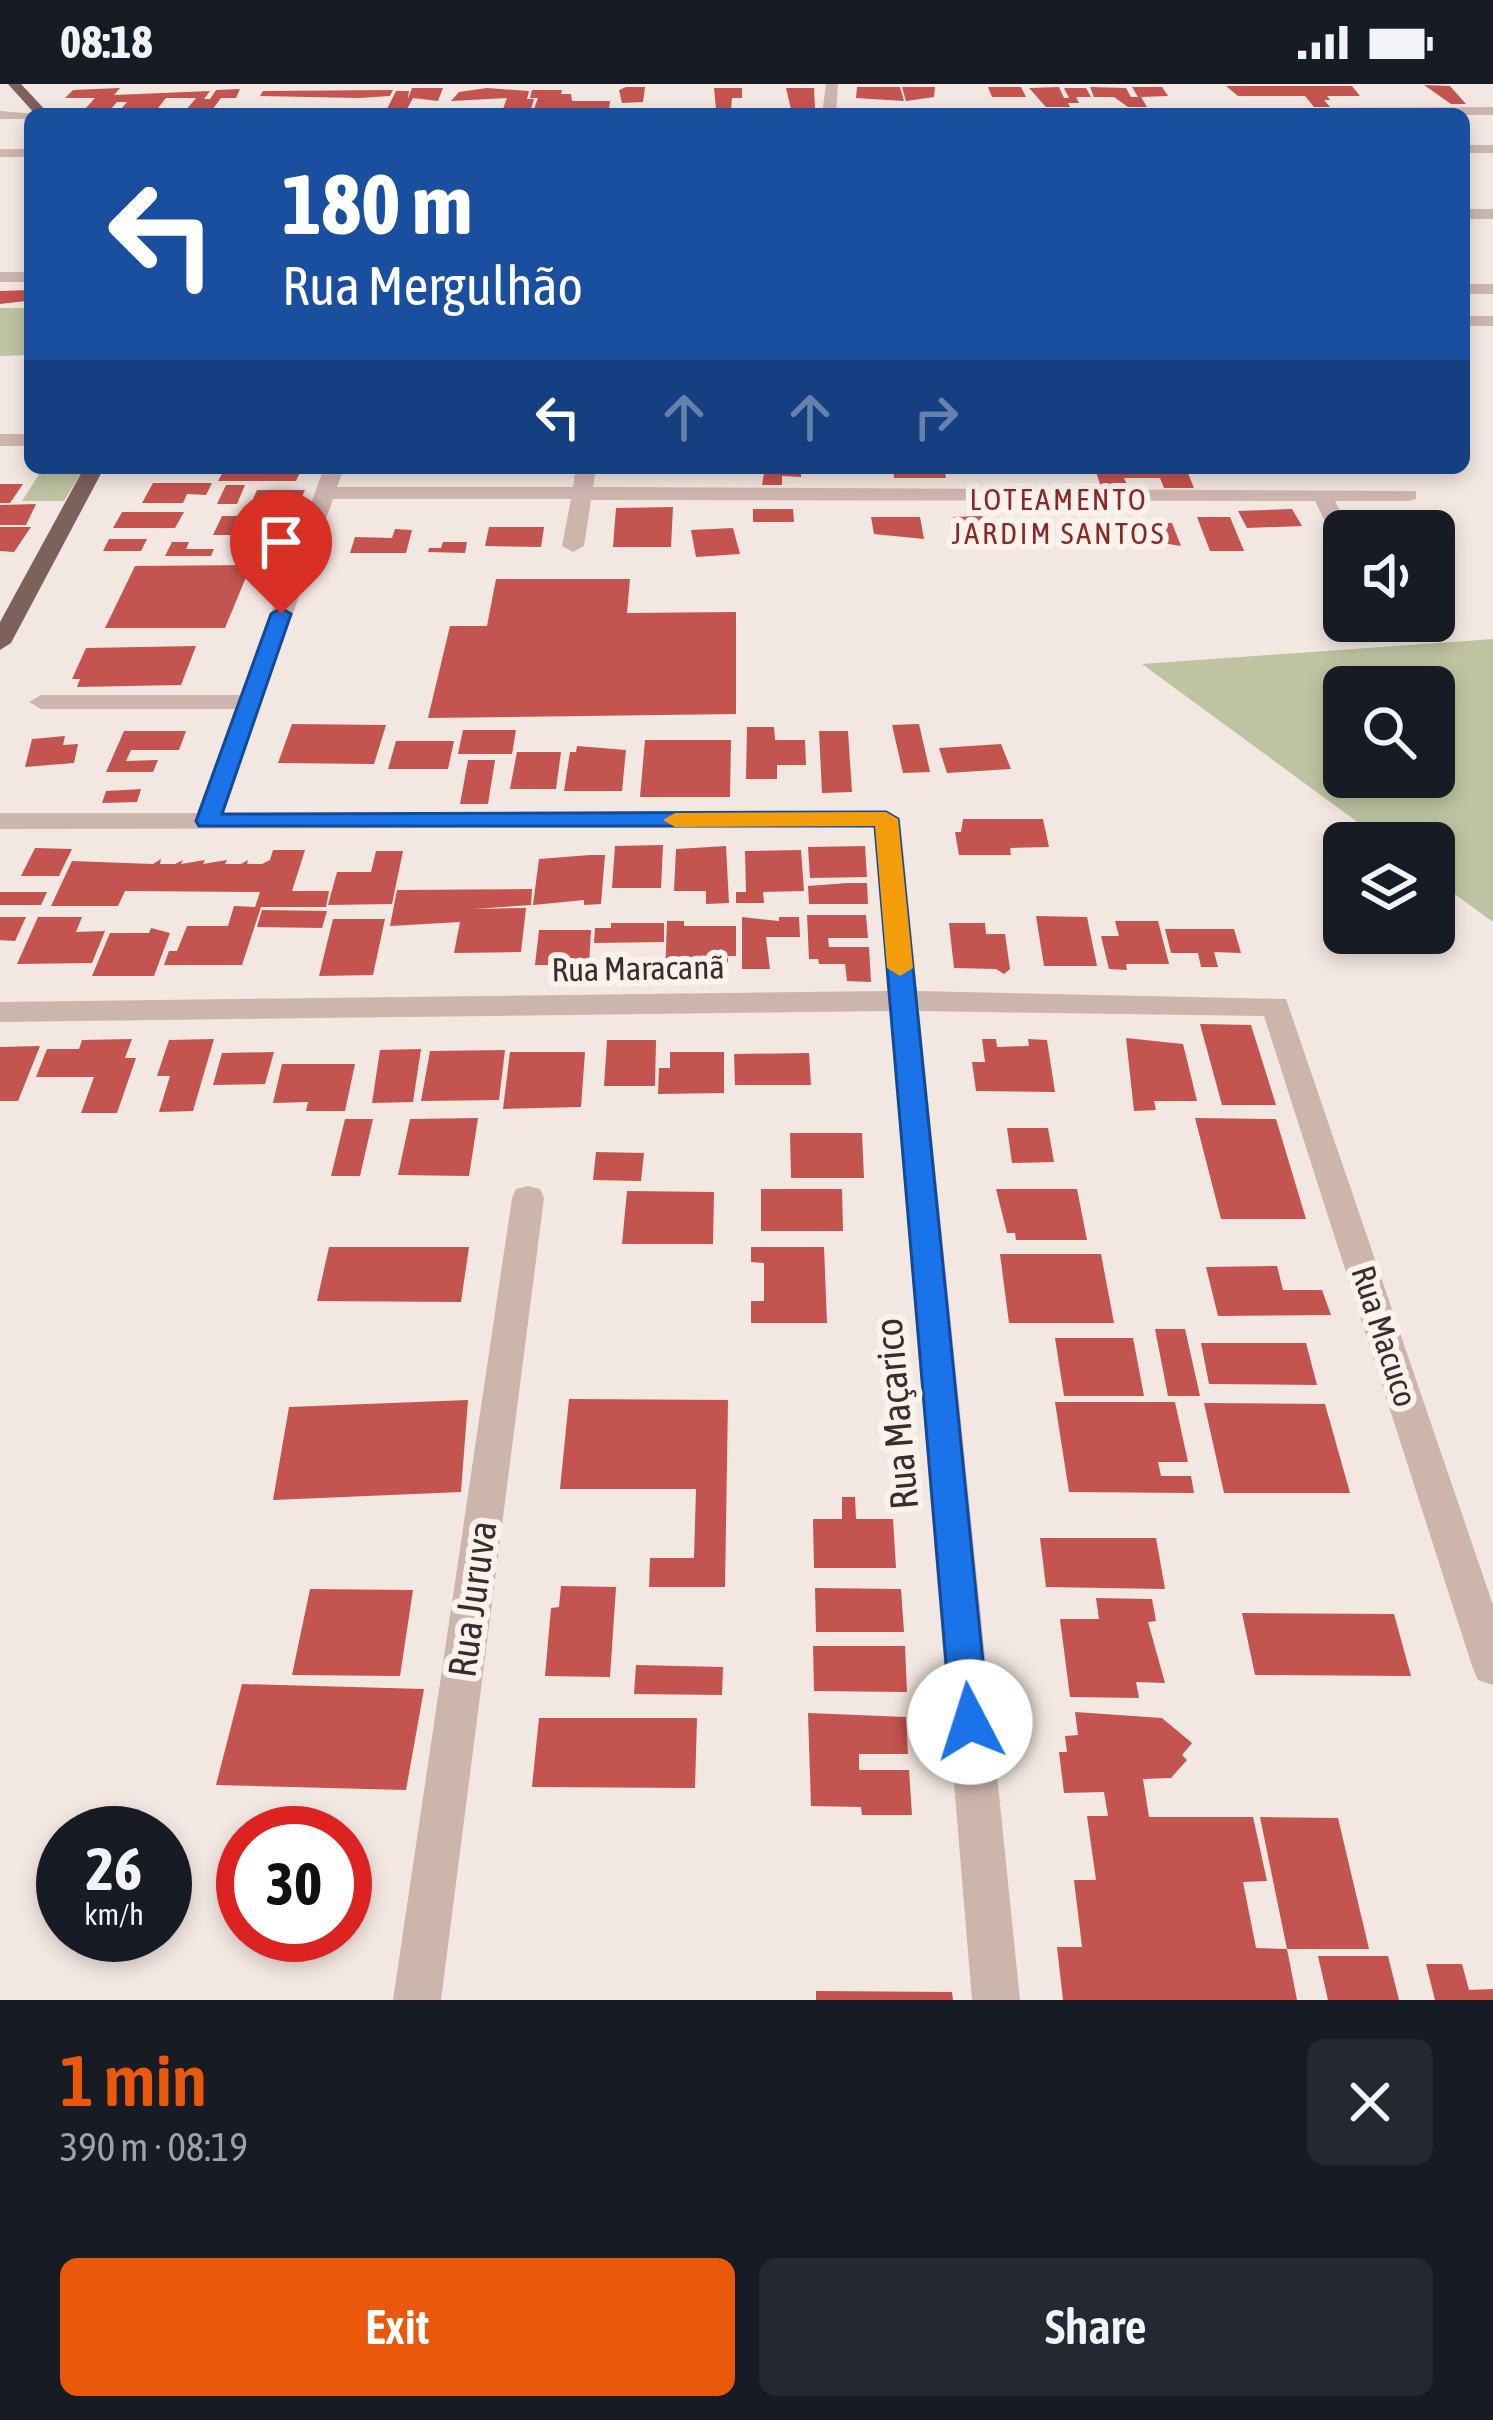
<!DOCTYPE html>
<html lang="en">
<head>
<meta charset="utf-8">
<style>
	body { margin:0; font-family:"Asap Condensed",sans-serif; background:#242831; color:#f1f3f6; height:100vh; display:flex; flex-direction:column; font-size:45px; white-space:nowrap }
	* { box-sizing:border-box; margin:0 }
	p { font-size:39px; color:#9ea1a6 }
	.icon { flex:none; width:66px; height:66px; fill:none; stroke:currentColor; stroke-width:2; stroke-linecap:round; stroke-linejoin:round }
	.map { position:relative; height:1916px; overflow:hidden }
	.details { display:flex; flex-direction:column; background:#171b24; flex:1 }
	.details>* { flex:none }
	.hud { position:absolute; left:24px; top:24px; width:1446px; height:366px; border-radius:18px; box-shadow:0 6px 18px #0003; background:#1a4fa0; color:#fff; overflow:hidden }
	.fabs { position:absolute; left:1323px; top:426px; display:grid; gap:24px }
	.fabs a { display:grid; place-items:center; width:132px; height:132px; border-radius:18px; background:#171b24; box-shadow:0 6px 18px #0003; font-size:60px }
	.speed { position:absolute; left:36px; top:1722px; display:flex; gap:24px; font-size:60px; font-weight:700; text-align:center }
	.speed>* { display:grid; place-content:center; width:156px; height:156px; border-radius:50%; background:#171b24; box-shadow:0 6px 18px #0003; line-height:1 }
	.speed small { font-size:30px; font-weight:400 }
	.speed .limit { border:18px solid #d22; background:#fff; color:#111 }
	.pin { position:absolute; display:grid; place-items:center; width:102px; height:102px; color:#fff; margin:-123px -51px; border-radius:50% 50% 50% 0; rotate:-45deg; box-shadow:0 0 12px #0007 }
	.pin .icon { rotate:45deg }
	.me { position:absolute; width:132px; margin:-66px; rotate:355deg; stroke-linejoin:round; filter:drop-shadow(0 0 9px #0008) }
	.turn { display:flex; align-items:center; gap:42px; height:252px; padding:0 60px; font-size:54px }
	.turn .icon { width:156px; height:156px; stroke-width:2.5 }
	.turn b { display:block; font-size:84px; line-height:102px }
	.lanes { display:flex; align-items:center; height:114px; padding:0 60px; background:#0003; justify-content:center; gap:60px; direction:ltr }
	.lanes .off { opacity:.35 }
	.round { display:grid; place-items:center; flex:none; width:126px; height:126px; border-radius:18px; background:#242831 }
	.head { display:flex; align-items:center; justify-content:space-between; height:204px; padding:0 60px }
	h1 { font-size:72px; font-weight:600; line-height:90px; color:#ea580c }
	.cta { display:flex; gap:24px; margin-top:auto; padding:24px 60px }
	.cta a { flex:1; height:138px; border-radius:18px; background:#ea580c; color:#fff; font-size:48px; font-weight:600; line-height:138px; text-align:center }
	.cta a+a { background:#242831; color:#f1f3f6 }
	.status { display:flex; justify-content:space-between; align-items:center; height:84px; padding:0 60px; background:#171b24; direction:ltr }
	.status svg { height:33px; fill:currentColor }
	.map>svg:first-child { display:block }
	.green { fill:#bec3a1; fill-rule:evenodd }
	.building { fill:#c4544f }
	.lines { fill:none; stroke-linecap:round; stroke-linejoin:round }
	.minor { fill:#ccb5ad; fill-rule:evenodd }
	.major { fill:#7c615d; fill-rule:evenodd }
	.route { fill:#1a73e8; stroke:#114b97; stroke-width:3 }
	.slow { fill:#f59e0b }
	.labels { text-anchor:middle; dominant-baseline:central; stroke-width:12; stroke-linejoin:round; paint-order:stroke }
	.far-neighbourhood-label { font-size:30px; letter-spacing:3px; fill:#882925; stroke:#fbf2ee }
	.street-label { font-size:33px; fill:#3a2d2b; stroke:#fbf2ee }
	.near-street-label { font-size:39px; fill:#3a2d2b; stroke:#fbf2ee }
</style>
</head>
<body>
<div class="status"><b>08:18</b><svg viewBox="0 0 49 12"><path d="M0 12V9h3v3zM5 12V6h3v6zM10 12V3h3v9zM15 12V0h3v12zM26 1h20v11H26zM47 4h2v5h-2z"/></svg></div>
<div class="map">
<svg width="1493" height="1916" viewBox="0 0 1493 1916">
	<rect width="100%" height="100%" fill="#f3e7e1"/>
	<!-- green -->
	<path class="green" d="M0 224H30V271L0 272Z
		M43 384H84L64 417H22Z
		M1493 555V838L1434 795V759H1386L1142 580ZM1344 603H1434V693H1344Z"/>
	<!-- building -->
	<path class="building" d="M1424 1 1450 2 1466 20H1451Z
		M1226 2H1352L1360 12H1327L1330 16H1324L1330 23H1314L1305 12H1238Z
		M626 3H645L643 18 622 19 619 6Z
		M857 3H900L904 17 856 14Z
		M902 3H935L934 13 906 17Z
		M988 3H1021L1026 13H992Z
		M1059 3 1064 14H1069L1064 4H1086L1091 13H1076L1079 19H1068L1070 23H1046L1029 4Z
		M1090 3 1126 4 1131 13H1138L1132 3H1162L1168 12 1141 13 1147 23H1128L1114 13H1094Z
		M120 4 114 11 210 7 204 15H210L216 6 240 5 236 14H221L212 26H186L196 14H166L158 24H122L127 18H117L111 25H85L95 14H65L73 6Z
		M412 4H443L438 17 413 14 407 25H387L396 7H409L408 15Z
		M487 4 529 7 527 15H534L531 25H503L507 14 451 17 459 8Z
		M714 4H742V14H732L731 25H716Z
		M786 4H814L815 25H791Z
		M393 6 390 12 359 14 260 12 263 7Z
		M532 6H562L561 10H571L572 17H610L609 25H534L538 14H530Z
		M30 206 26 217 0 220V207Z
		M225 384H302L296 397H218Z
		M765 384H801V393L782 392V401H762Z
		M893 384H944L946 394H894Z
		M1146 384 1158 388 1157 384H1186L1194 404H1164L1160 394H1124L1128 403H1101L1095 385Z
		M153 399H212L206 411 187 410 183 419H142Z
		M0 400H23L10 419H0Z
		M226 401H245L237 420H217Z
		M257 406H305L301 415H253Z
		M36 420 26 441H0V421Z
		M257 421H293L285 443H247Z
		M673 423 671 463H613L616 424Z
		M753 425H793L794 438H753Z
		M1292 425 1302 442 1247 444 1238 427Z
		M122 428H184L175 444H113Z
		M222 432H244L236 451H213Z
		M982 432 991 454 962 455 953 433Z
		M871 433H920L924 455 874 450Z
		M1197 433H1230L1244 467H1210Z
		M1143 439H1172L1181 462 1150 457Z
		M0 443H31L14 468 0 467Z
		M489 443H544L541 463 485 462Z
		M733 444 740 470 696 473 691 446Z
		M395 445 412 446 406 469H350L355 453 392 454Z
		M250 448H287L278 471H240Z
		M109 455H147L141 467H103Z
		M172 458H189L186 465H214L211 472H165Z
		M443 458H467L465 469 428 468 429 464H441Z
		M251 481 225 544H105L135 482Z
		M496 495H630L627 529 736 528V630L428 634 450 542H487Z
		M196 562 181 601 77 603 80 595H72L86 564Z
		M292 640 386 641 374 680 278 679Z
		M919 640 930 688 903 689 892 641Z
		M747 643H774L775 656H805L806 681H777V695H746Z
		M463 646H516L512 670H458Z
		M124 647H186L179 666H131L126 677 158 676 153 688H106Z
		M819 647H848L852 708 822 709Z
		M65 652 63 661 78 660 74 679 25 683 32 655Z
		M645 656H731L730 713H640Z
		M396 657H454L448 685H388Z
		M1001 660 1011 685 947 689 939 664Z
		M577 662 626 666 622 707H564L570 668H576Z
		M517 668H561L556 705H510Z
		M468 676H495L488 720H460Z
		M141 705 137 718 102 719 106 707Z
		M963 735H1043L1049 763 1010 764 1011 771H959L955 748H961Z
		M663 761 661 804H612L615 762Z
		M726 762 729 819 706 820V807H674L676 765Z
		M865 762 867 793 810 794 808 763Z
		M35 764 72 765 59 792H21Z
		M273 766H305L292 807H329L326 823H261L242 881H164L169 867H177L187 842H228L234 822 255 823 260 808 125 807 118 822H51L72 777 153 780 161 775 160 780H175L183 776 181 780 205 776 203 780 227 776 225 780H241L248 776 247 780H262L270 776Z
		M801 766 804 807 763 808 764 819H736V808H746L745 767Z
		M376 767H403L392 820 328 821 337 788H371Z
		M590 771H605L601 820 584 821V816L533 821 539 775Z
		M848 799H867L868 820H809L808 802Z
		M532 805 531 821 473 825 526 824 521 868 454 869 460 838 390 842 397 806Z
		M0 808H47L41 821H0Z
		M262 826 327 827 322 844 257 843Z
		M807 831H866L868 854H828L829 863H869L871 898 847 897 845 880H819L818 875H809Z
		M1036 832 1087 833 1097 882H1044Z
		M0 833H26L15 857 0 856Z
		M38 833H82L76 848 105 847 92 879 17 880Z
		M742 833 779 837V833H799L800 853H766L770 885H742Z
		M333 835H385L373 891 319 892Z
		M667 837H684V842H736V872H728V892H665Z
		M1115 837H1158L1169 880H1126L1127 886 1109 885 1101 852H1119Z
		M611 839H664V858L594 859 595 844H611Z
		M949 839H985L986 850H1005L1010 885 1004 890 996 885 954 884Z
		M151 844 170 849 154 892H92L110 849H149Z
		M1165 845H1234L1241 869 1214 868 1218 883H1201L1198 869H1171Z
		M539 846H591L589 881H535Z
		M1200 940 1251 941 1276 1021H1222Z
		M1126 954 1183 960 1197 1017H1154L1156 1026 1134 1027Z
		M132 955 125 974H136L117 1029H81L94 993H36L47 965H79L82 956Z
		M214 955 193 1027 159 1028 170 992H157L169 956Z
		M982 955H996L997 963 1029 962 1028 955 1047 956 1055 1008 976 1007 972 978H985Z
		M607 956H656L655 1002H604Z
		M40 962 18 1017H0V963Z
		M421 965 413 1018 372 1019 380 966Z
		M505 966 499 1016 421 1017 430 967Z
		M274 968 265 1000 213 1001 222 969Z
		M510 968H585L581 1023 503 1025Z
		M670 968H724V1009L658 1010 659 984H670Z
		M809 969 811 1001H735L734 970Z
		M282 980H355L345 1027H306L308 1018 273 1019Z
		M478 1034 469 1092 398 1091 410 1035Z
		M1195 1034 1276 1035 1306 1135H1221Z
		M345 1035H373L360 1092H331Z
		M1007 1044H1048L1054 1078 1012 1079Z
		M790 1049H862L864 1094H791Z
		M596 1068 644 1069 641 1097 593 1096Z
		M761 1105H842L843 1147H761Z
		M996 1105H1077L1087 1156H1016L1015 1149H1007Z
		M627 1107 714 1108 713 1160H622Z
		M329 1163H469L461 1218 317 1217Z
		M751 1163H824L827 1239H751V1217H764V1179L751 1178Z
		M1000 1170H1101L1114 1239H1009Z
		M1277 1182 1283 1206H1322L1331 1231 1218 1232 1206 1183Z
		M1155 1245H1185L1200 1312H1168Z
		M1055 1254H1133L1144 1312H1064Z
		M1201 1259H1306L1317 1301 1209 1300Z
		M569 1315 728 1316 725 1503H649L650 1474H694L696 1405H560Z
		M468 1316 461 1408 273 1416 289 1323Z
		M1055 1318H1175L1188 1378H1158L1161 1392H1191L1194 1409 1069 1408Z
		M1204 1319 1325 1320 1350 1409H1224Z
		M842 1413H855L856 1435H893L896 1484H814L813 1435H842Z
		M1040 1454H1156L1165 1505 1046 1503Z
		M561 1502 616 1503 610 1593 545 1592 551 1524 559 1523Z
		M815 1504 901 1505 904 1548H816Z
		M310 1505 413 1506 400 1592 292 1591Z
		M1096 1514 1152 1515 1156 1537 1148 1538 1165 1599 1136 1598 1139 1614 1070 1613 1060 1535H1099Z
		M1242 1529 1394 1530 1411 1592 1255 1591Z
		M813 1562H905L907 1608 814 1607Z
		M636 1581 723 1583 722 1611 634 1610Z
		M242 1600 424 1605 406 1706 216 1701Z
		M1075 1628 1162 1634 1192 1659 1182 1671 1187 1676 1171 1694 1143 1695 1149 1733H1253L1267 1797 1243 1798 1256 1864 1287 1865 1297 1916H1063L1057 1863H1082L1074 1796H1096L1087 1732H1108L1104 1708 1064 1709 1059 1668H1067L1065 1652 1078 1651Z
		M808 1629 906 1633 908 1670H859V1686H909L912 1731H862L861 1723 811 1722Z
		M539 1634H697L695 1704 532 1703Z
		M1260 1733 1338 1734 1369 1865H1287Z
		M1318 1872H1388L1399 1916H1328Z
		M1426 1880H1462L1469 1906 1493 1905V1916H1435Z
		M816 1907 952 1908 953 1916H816Z"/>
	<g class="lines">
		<!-- minor -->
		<path class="minor" d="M826 0H838L836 30H822Z
			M1493 23V31L950 30 957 26Z
			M0 27 36 30H30V35H0Z
			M1464 61H1493V69H1464Z
			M0 65H30V73H0Z
			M1464 125H1493V135H1464Z
			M0 188H30V198H0Z
			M1464 200H1493V210H1464Z
			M1464 232H1493V242H1464Z
			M0 350H30V362H0Z
			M324 384H344L337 403H573L576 384H596L593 403 1416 407V415L1409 417H1335L1350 447H1344V462L1334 456 1315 417 591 416 584 462 573 468 562 462 571 415H333L223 729 887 727 900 735 917 907 1286 915 1493 1521V1601L1478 1596 1472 1582 1264 932 919 927 1020 1916H972L890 927 0 938V918L888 907 875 743 0 745V729H197L235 625H41L29 618 41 611H241Z
			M528 1102 540 1105 544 1114 441 1916H393L512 1114 516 1105Z"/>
		<!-- major -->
		<path class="major" d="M8 0H21L49 30H35Z
			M84 384H104L11 559 0 566V538Z"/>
	</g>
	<!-- route -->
	<path class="route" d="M281 524 291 530 222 730 886 728 898 735 989 1638 983 1651 970 1656 956 1651 951 1638 875 742H199L196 737 271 530Z"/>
	<!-- slow -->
	<path class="slow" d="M886 728 898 735 913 884 900 892 887 884 875 742 675 743 663 736 675 729Z"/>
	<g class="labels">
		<!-- far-neighbourhood labels -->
		<g class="far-neighbourhood-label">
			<text x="1059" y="415">LOTEAMENTO<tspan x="1059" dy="34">JARDIM SANTOS</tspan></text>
		</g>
		<!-- street labels -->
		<g class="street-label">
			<text transform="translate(638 884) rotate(-1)">Rua Maracanã</text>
			<text transform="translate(1385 1252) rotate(72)">Rua Macuco</text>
		</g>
		<!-- near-street labels -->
		<g class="near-street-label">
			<text transform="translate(896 1330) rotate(-95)">Rua Maçarico</text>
			<text transform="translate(472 1515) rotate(-82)">Rua Juruva</text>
		</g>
	</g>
</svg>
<div class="fabs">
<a><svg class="icon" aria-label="sound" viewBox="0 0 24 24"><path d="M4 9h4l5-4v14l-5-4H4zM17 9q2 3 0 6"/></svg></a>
<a><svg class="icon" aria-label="search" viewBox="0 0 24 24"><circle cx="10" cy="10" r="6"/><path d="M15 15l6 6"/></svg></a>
<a><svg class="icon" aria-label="layers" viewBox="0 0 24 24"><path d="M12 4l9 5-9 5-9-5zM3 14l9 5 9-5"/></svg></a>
</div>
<div class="speed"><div>26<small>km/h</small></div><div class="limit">30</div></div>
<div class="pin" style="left:281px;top:530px;background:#d93025"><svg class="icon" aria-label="arrive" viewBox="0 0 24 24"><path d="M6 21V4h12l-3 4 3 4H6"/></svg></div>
<svg class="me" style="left:970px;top:1638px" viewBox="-20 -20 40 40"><circle r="19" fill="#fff"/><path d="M0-13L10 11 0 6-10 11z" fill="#1a73e8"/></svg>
<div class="hud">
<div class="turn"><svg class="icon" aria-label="left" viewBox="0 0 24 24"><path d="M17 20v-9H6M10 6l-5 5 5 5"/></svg><div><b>180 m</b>Rua Mergulhão</div></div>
<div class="lanes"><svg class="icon" aria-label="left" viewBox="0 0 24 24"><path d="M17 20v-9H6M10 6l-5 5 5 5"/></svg><svg class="icon off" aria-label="ahead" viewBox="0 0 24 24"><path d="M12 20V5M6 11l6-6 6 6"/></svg><svg class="icon off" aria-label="ahead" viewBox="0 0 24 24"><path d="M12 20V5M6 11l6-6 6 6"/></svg><svg class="icon off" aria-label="right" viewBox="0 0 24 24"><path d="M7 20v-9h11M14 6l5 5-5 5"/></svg></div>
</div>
</div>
<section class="details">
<div class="head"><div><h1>1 min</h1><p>390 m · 08:19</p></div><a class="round"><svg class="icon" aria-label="close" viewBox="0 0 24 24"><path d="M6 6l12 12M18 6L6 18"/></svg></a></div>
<div class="cta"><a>Exit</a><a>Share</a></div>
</section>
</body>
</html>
